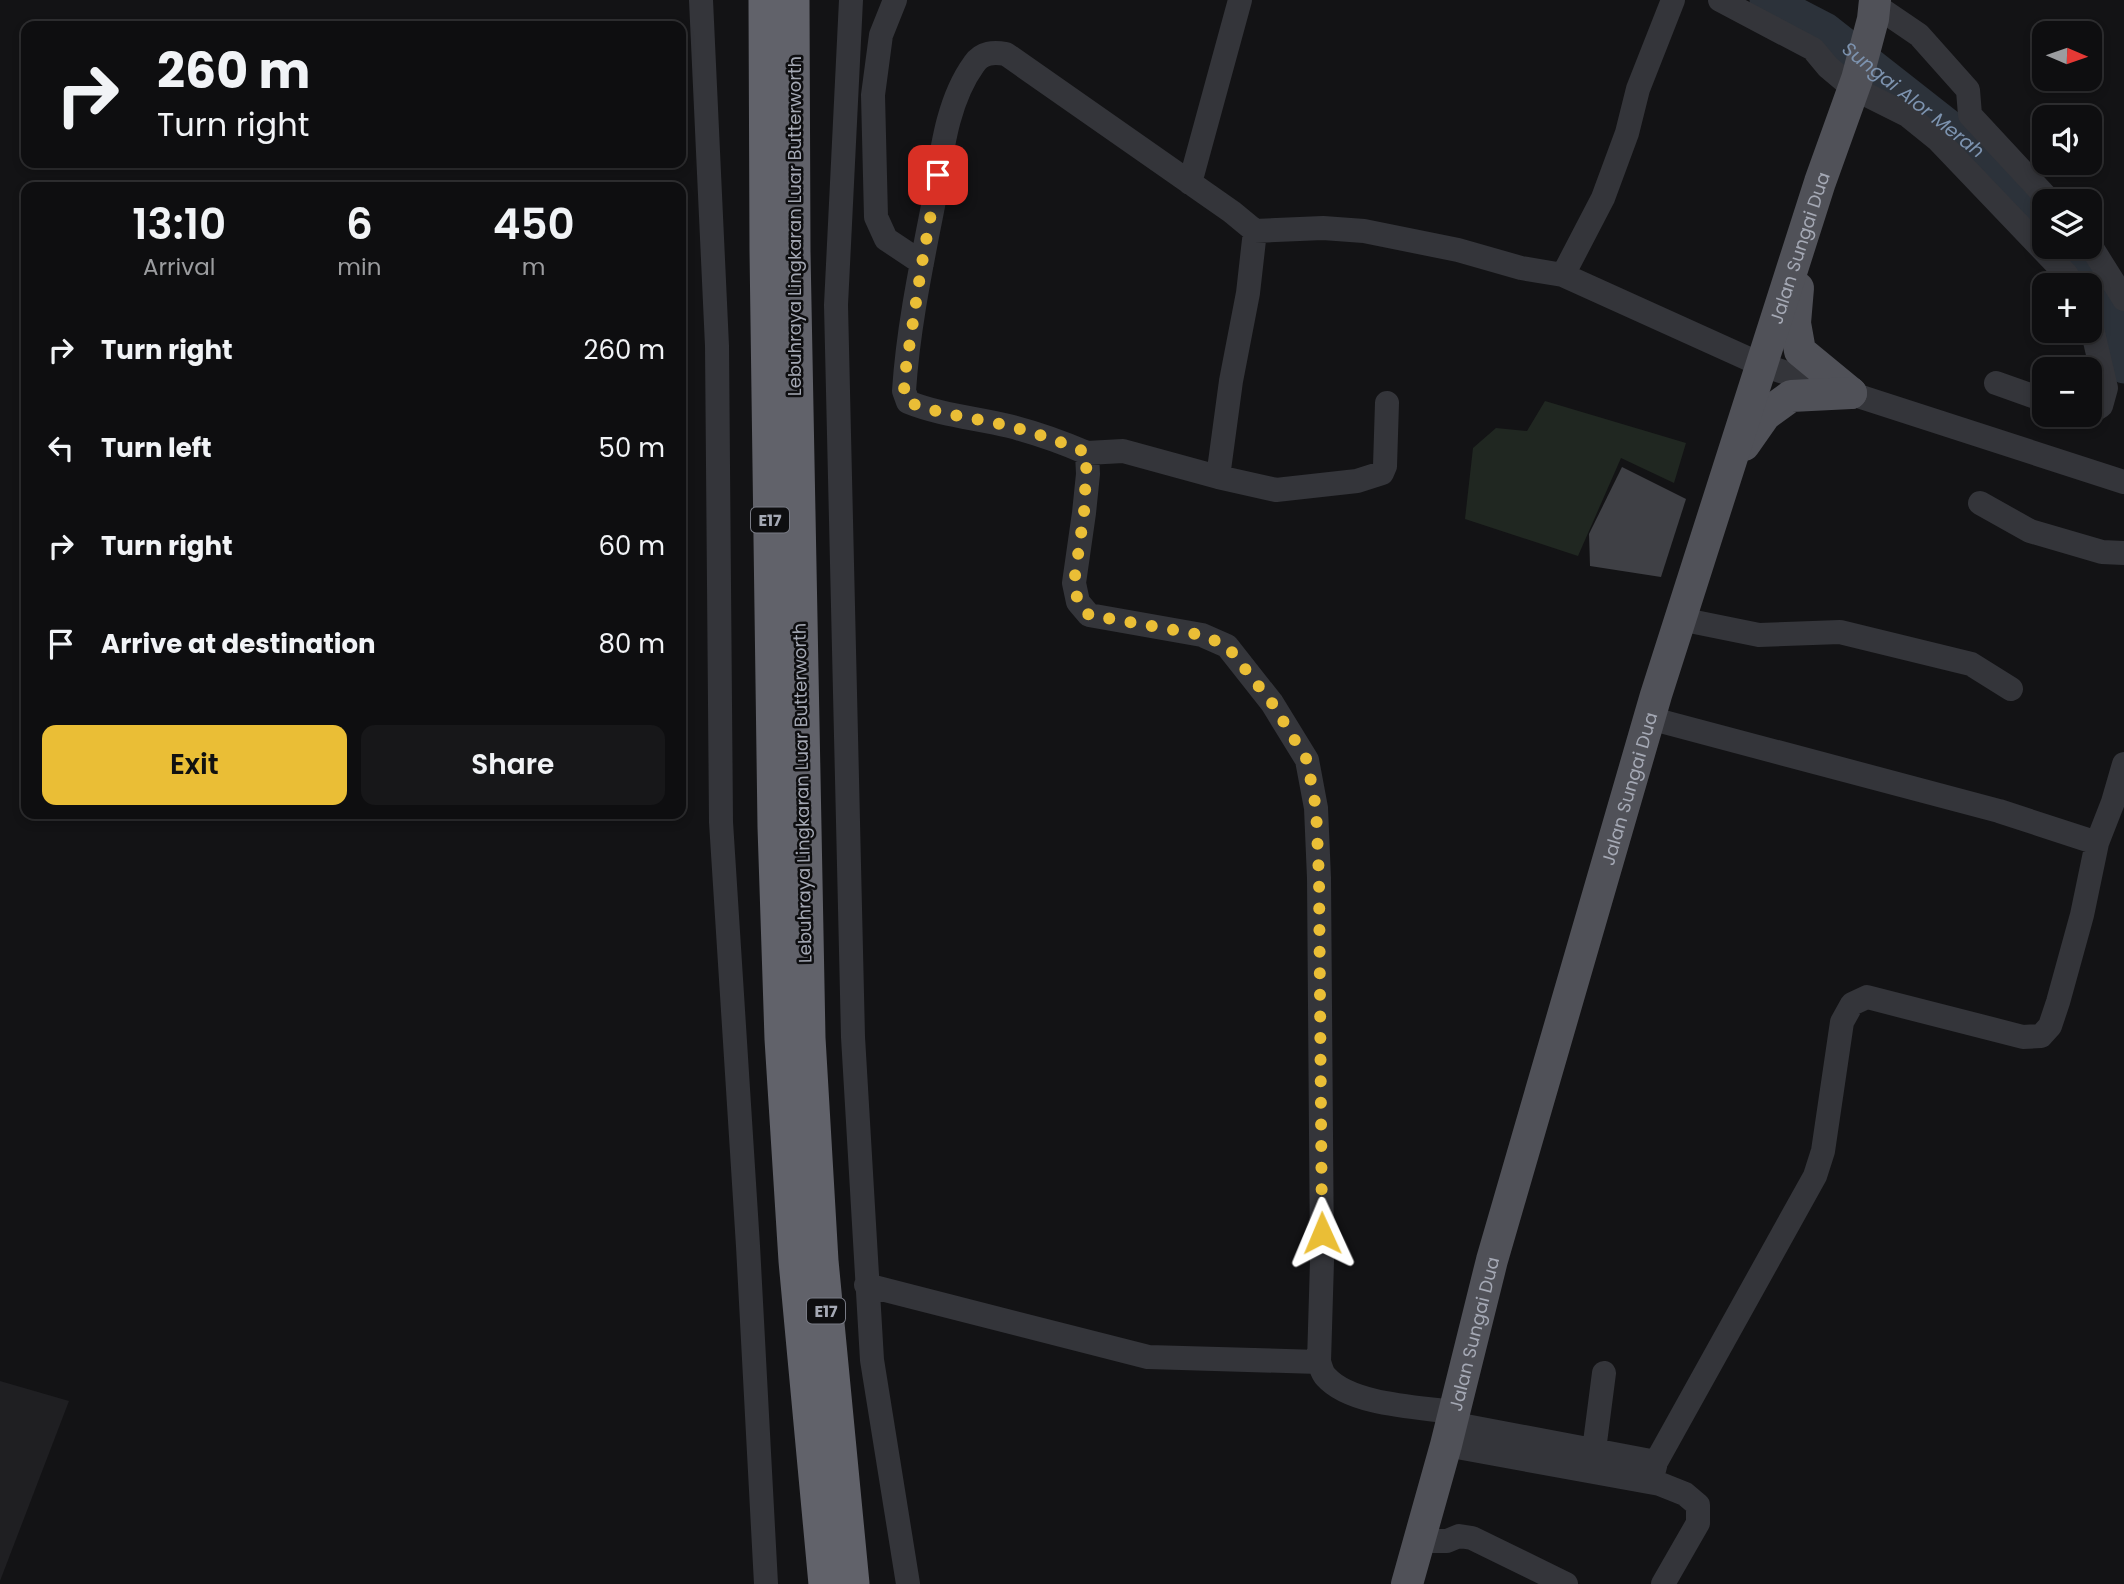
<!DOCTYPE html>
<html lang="en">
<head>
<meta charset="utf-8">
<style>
	body { margin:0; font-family:Poppins,sans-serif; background:#171719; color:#f1f3f6; height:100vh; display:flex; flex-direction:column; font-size:26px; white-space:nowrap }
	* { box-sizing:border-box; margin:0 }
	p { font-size:23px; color:#9b9c9f }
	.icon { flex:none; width:38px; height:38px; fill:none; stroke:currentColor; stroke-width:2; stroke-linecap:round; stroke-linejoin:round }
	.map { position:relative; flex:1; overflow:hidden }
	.drawer { position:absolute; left:21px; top:182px; width:665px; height:637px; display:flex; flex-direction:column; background:#0e0e10; border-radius:14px; box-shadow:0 4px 10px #0003,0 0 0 2px #2e2e30 }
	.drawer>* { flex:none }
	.top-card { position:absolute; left:21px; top:21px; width:665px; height:147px; border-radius:14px; box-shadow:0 4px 10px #0003,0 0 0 2px #2e2e30; background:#0e0e10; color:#f1f3f6; overflow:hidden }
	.needle { width:46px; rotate:92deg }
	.tools { position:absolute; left:2032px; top:21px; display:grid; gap:14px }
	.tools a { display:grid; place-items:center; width:70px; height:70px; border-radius:14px; background:#0e0e10; box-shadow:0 4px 10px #0003,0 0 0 2px #2e2e30; font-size:35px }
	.pin { position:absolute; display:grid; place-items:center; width:60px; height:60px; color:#fff; margin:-30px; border-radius:14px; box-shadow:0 4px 10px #0006 }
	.me { position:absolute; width:77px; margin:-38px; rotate:359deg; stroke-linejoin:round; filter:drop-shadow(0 0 5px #0008) }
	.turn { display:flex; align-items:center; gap:24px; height:147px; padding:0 21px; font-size:32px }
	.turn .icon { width:91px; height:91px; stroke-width:2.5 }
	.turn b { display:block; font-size:49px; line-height:60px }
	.eta { display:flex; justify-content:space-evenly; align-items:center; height:119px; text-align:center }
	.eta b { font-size:42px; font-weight:600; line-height:49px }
	.button { display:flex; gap:14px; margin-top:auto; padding:14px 21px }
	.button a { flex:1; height:80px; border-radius:14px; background:#eabe36; color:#111; font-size:28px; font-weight:600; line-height:80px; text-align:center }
	.button a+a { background:#171719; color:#f1f3f6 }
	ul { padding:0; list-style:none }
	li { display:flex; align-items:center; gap:21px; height:98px; padding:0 21px }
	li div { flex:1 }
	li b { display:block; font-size:26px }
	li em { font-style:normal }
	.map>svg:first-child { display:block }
	.built { fill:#1f1f22 }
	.green { fill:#202721 }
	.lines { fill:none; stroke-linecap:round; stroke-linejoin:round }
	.river { stroke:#2c323a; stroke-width:35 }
	.building { fill:#3f4045 }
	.minor { stroke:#34353a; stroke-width:24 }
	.major { stroke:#505158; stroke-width:32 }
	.highway { stroke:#61626a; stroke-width:35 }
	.route { stroke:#eabe36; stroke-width:12; stroke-dasharray:0 21.6 }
	.labels { text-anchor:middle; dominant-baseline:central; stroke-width:5; stroke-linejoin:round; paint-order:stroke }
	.shield { fill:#0e0e10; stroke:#787a84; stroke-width:2 }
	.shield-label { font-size:16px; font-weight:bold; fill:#a5a9b5 }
	.street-label { font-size:18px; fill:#a5a9b5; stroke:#0e0e10 }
	.water-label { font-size:19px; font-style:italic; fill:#7d93af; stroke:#0e0e10 }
</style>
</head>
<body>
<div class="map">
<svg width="2124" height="1584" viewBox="0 0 2124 1584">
	<rect width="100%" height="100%" fill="#131315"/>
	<!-- built -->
	<path class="built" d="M0 1381 69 1401 0 1581Z"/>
	<!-- green -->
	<path class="green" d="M1545 401 1686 443 1674 483 1621 458 1578 556 1465 519 1473 448 1496 428 1527 431Z"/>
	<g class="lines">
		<!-- river -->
		<g class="river">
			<path id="s1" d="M1767 0 1825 30 1988 158 2044 221"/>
			<path d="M2067 247 2103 286 2124 366"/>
		</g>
	</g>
	<!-- building -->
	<path class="building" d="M1622 467 1686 499 1661 577 1590 566 1589 534Z"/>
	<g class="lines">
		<!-- minor -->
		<path class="minor" d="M701 0 717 346 721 822 748 1246 766 1584
			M851 0 836 305 853 1037 872 1360 908 1584
			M895 0 881 35 873 95 876 217 886 239 922 263
			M1720 0 1813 49 1828 67 1853 88 1907 115 1938 140 2066 274 2073 285
			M1875 5 1919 35 1968 90 1970 115 2050 201
			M1190 183 1240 0
			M2090 245 2124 299
			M1563 275 1603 198 1627 133 1638 89 1673 0
			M2090 320 2106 388 2101 406 2090 413
			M1996 383 2044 400
			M1087 453 1123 451 1218 477 1276 490 1357 481 1382 473 1385 466 1387 403
			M1218 477 1231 381 1248 293 1255 231
			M1980 503 2030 531 2102 552 2124 553
			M1680 619 1759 635 1840 632 1971 664 2011 689
			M1649 718 1999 811 2097 843
			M866 1285 1148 1357 1319 1362
			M1453 1412C1418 1407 1351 1405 1326 1377 1322 1373 1321 1367 1319 1362L1322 1261 1319 878 1316 808 1307 760 1272 703 1227 646 1202 635 1089 615 1078 602 1074 583 1084 513 1088 474 1087 453C1062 442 1036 433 1009 426 976 418 940 415 908 402L904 391C908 329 921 267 933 206 941 160 945 104 974 64 982 52 994 52 1006 54L1232 212 1255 231 1323 228 1364 231 1458 250 1521 268 1563 275 1762 365 2124 482
			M1450 1423 1656 1462
			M1446 1445 1660 1484 1685 1494 1698 1505V1523L1663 1584
			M1594 1450 1604 1373
			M1651 1482 1656 1462 1815 1176 1823 1151 1842 1022 1852 1004 1867 997 2023 1037 2041 1036 2050 1026 2058 1002 2082 915 2097 843 2113 802 2124 764
			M1419 1541H1447L1459 1536 1472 1538 1566 1584"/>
		<!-- major -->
		<g class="major">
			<path d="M1798 288 1795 323 1800 351 1851 393"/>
			<path d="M1744 445 1765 415 1791 396 1851 393"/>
			<path id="s2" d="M1407 1584 1446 1445 1492 1260 1656 695 1820 182 1857 79 1873 19 1875 0"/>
		</g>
		<!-- highway -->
		<path class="highway" d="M766 0 767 250 775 827 782 1039 796 1261 826 1584
			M792 0 793 252 808 1038 821 1261 852 1584"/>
	</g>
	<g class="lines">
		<!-- route -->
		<path class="route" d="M938 175 922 263 905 374 904 391 908 402C940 415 976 418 1009 426 1036 433 1062 442 1087 453L1084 513 1074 583 1078 602 1089 615 1202 635 1227 646 1272 703 1307 760 1316 808 1319 878 1322 1233"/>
	</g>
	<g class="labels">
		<!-- shield labels -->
		<g class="shield">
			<rect x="751" y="507.5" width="38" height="25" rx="5"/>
			<rect x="807" y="1298.5" width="38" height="25" rx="5"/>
		</g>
		<g class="shield-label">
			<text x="770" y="520">E17</text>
			<text x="826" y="1311">E17</text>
		</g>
		<!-- street labels -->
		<g class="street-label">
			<text transform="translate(794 226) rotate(-90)">Lebuhraya Lingkaran Luar Butterworth</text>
			<text stroke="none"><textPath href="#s2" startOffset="1393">Jalan Sungai Dua</textPath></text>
			<text stroke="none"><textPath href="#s2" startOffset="826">Jalan Sungai Dua</textPath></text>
			<text transform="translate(802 793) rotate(-91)">Lebuhraya Lingkaran Luar Butterworth</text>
			<text stroke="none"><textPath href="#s2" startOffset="259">Jalan Sungai Dua</textPath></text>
		</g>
		<!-- water labels -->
		<g class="water-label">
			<text stroke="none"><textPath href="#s1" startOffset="178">Sungai Alor Merah</textPath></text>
		</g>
	</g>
</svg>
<div class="tools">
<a><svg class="needle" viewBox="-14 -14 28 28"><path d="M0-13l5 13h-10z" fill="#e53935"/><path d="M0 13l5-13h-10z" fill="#9b9c9f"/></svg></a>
<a><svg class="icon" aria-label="sound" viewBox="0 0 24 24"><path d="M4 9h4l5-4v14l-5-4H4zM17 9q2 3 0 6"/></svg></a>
<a><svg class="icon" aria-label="layers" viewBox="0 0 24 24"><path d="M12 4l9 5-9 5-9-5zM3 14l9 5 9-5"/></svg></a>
<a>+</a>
<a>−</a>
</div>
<div class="pin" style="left:938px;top:175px;background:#d93025"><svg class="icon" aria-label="arrive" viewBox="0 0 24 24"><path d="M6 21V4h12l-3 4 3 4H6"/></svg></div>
<svg class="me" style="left:1322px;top:1233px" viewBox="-20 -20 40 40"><path d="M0-17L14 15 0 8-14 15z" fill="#eabe36" stroke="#fff" stroke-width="4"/></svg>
<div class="top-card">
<div class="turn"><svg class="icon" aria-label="right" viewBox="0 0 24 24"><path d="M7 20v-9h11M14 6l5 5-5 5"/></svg><div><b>260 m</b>Turn right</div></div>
</div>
<section class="drawer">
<div class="eta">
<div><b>13:10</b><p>Arrival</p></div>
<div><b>6</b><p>min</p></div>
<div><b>450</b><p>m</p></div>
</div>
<ul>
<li><svg class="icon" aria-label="right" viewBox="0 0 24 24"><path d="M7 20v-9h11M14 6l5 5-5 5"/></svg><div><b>Turn right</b></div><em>260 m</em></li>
<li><svg class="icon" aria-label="left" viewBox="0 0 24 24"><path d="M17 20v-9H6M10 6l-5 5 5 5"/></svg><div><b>Turn left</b></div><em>50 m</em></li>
<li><svg class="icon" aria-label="right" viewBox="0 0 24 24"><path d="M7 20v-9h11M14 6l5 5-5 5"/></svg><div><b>Turn right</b></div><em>60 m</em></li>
<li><svg class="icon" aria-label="arrive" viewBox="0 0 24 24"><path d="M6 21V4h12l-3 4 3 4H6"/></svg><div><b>Arrive at destination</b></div><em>80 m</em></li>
</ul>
<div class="button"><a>Exit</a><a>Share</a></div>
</section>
</div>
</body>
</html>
